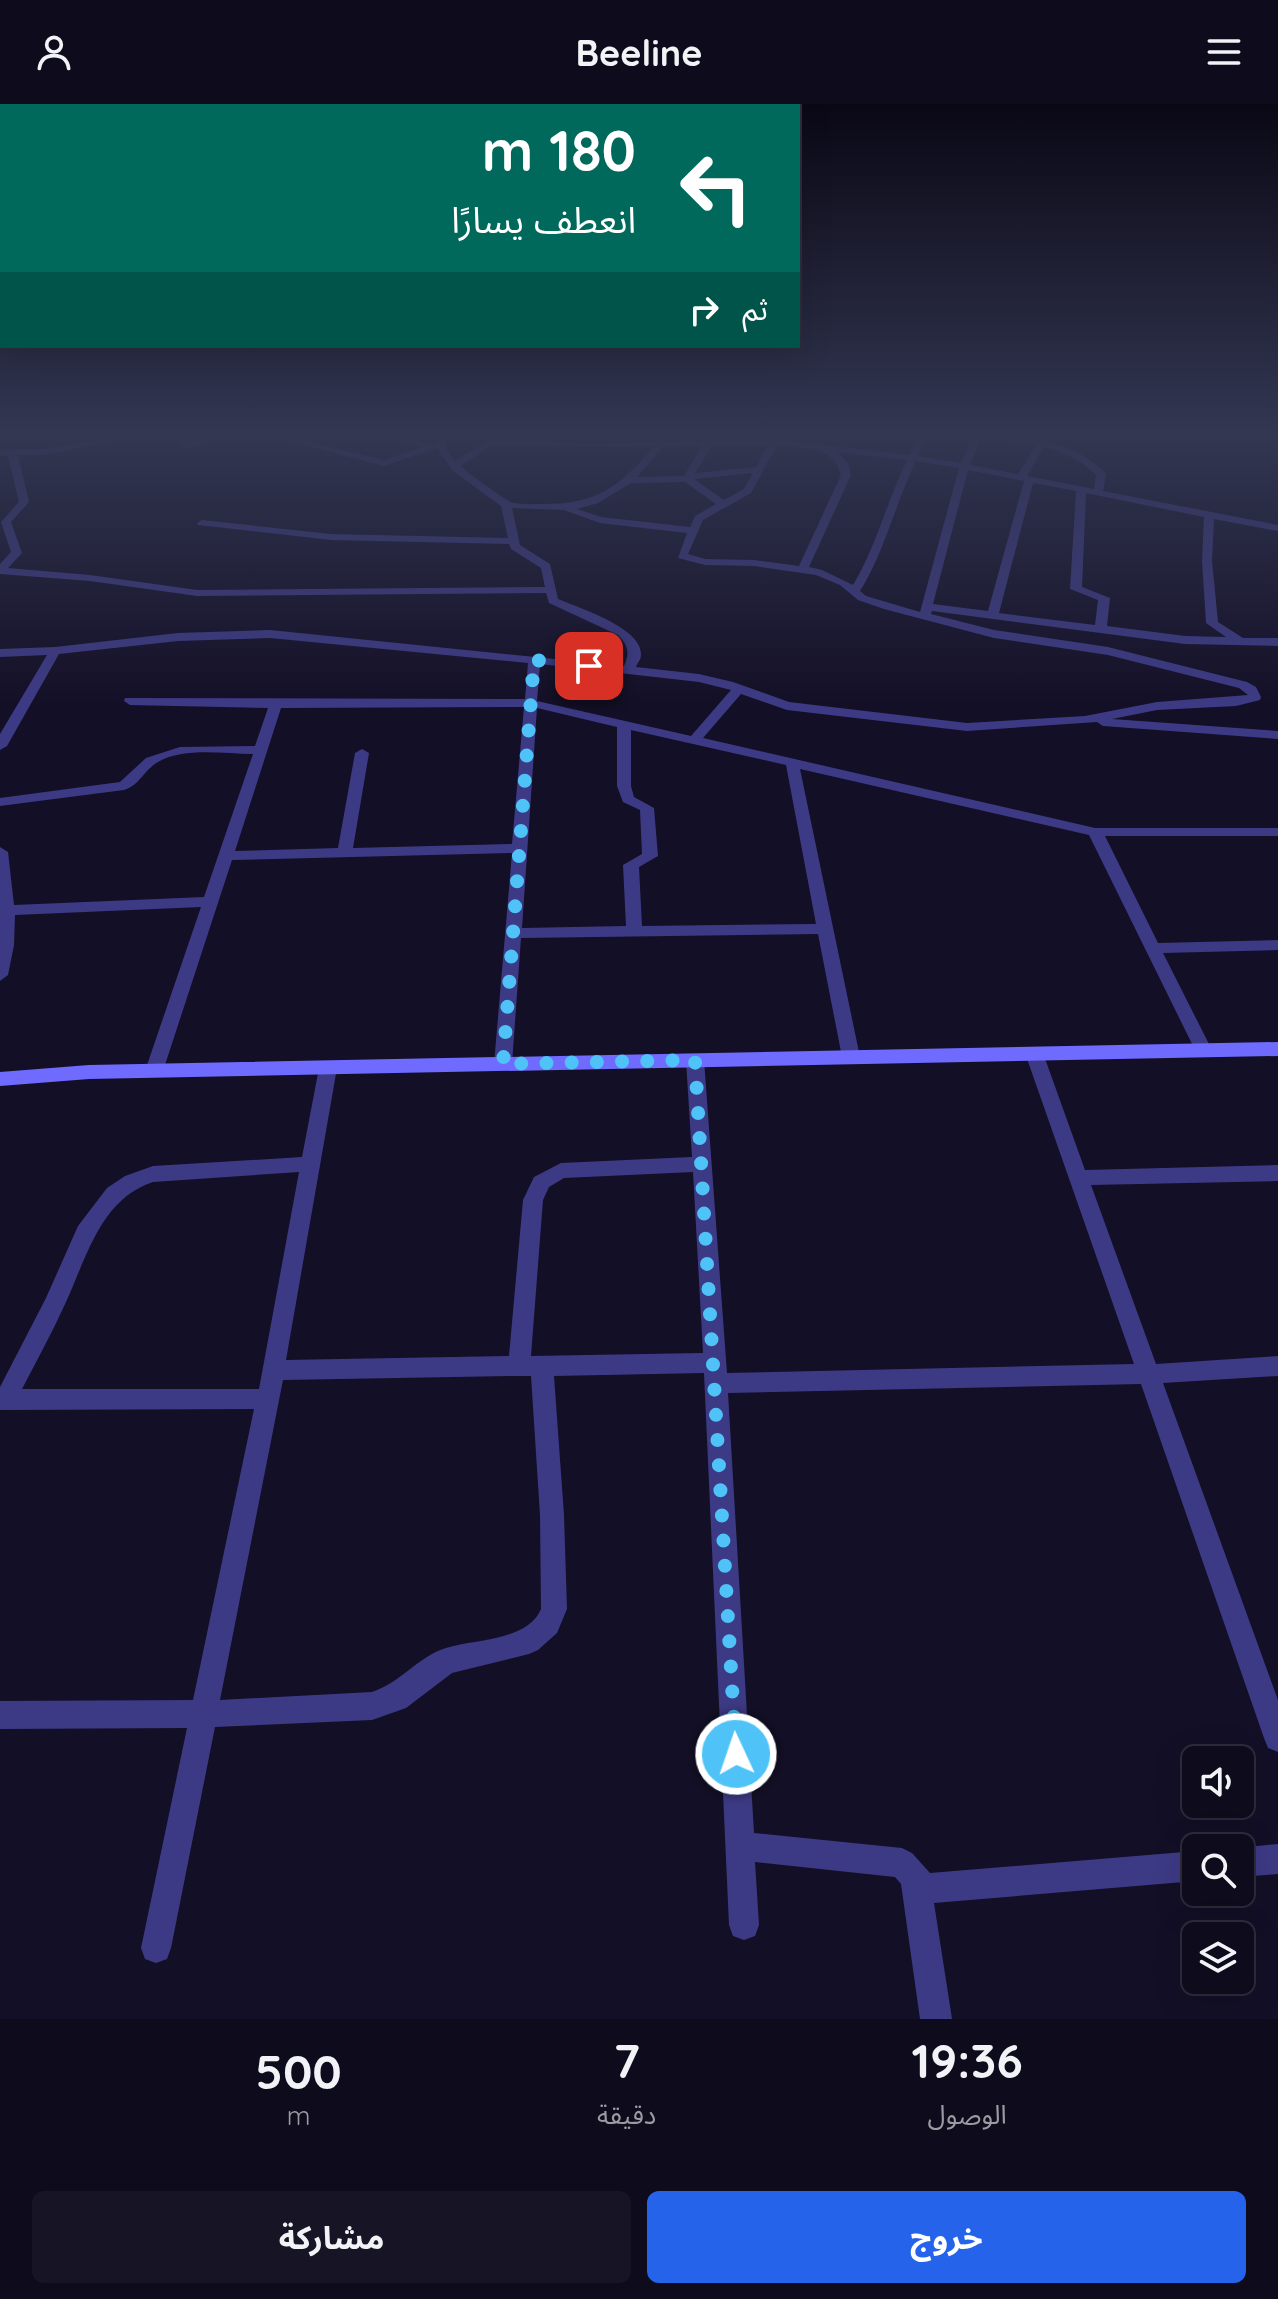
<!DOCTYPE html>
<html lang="ar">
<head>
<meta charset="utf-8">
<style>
	body { margin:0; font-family:Quicksand,"Noto Sans Arabic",sans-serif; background:#171425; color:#f1f3f6; direction:rtl; height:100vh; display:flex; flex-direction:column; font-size:30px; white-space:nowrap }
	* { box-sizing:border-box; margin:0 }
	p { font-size:26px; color:#9b9ba3 }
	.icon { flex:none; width:44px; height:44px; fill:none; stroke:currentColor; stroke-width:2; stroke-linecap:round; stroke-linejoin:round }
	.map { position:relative; height:1915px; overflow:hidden; direction:ltr }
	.side { display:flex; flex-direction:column; background:#0e0b1c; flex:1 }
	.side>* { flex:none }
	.guide { position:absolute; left:0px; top:0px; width:800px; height:244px; box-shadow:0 8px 32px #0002,0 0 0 2px #2e2b3b; direction:rtl; background:#00695c; color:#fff; overflow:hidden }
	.controls { position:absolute; left:1182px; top:1642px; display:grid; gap:16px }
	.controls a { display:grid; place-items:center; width:72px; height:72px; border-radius:12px; background:#0e0b1c; box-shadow:0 8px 32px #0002,0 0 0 2px #2e2b3b; font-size:40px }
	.pin { position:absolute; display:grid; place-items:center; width:68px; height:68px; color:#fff; margin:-34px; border-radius:16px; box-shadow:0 4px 12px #0006 }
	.me { position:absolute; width:88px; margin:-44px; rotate:357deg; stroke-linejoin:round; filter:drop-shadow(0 0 6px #0008) }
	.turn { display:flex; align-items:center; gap:28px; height:168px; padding:0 32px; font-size:36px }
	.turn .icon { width:104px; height:104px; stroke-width:2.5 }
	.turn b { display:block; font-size:56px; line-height:68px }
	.then { display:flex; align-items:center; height:76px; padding:0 32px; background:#0003; gap:16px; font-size:30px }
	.eta { display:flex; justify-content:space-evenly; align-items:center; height:136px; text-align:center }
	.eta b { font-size:48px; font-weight:700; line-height:56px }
	.button { display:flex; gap:16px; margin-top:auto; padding:16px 32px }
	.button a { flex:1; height:92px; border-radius:12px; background:#2563eb; color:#fff; font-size:32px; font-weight:700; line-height:92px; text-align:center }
	.button a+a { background:#171425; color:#f1f3f6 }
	header { display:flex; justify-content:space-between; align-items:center; height:104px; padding:0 32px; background:#0e0b1c; font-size:36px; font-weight:700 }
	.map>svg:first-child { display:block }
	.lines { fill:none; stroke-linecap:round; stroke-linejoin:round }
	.street { fill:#3d3a85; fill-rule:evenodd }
	.secondary { fill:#6f6bff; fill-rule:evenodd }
	.route { stroke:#4fc3f7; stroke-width:14; stroke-dasharray:0 25.2 }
</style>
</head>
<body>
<header><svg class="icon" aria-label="menu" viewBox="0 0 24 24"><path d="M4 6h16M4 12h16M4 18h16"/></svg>Beeline<svg class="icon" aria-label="person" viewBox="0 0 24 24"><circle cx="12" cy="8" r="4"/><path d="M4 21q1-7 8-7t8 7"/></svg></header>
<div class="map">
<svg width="1278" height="1915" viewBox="0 0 1278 1915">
	<rect width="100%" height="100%" fill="#130f26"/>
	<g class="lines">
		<!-- street -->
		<path class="street" d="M109 333H129L44 351H18L29 398 11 418 22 449 8 464 90 471 197 486 545 483 541 464 511 445 509 440 331 436 198 421 197 419 202 416 331 430 508 434 501 402 453 367 437 344 384 362 273 333H289L384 356 423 343 389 333H405L436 341 435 333H444L447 346 455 357 489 336 592 339 702 337V333H712V337L774 335 909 351 918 333H927L918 352 961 359 972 333H981L970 361 1018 370 1036 342 994 333C1033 333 1078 339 1106 370L1103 387 1278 421V427L1214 415 1212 457 1218 518 1243 534H1278V542L1185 540 932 507 931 510 994 526 1108 543 1247 578 1256 583 1261 593 1260 596 1236 602 1157 606 1112 615 1278 627V635L1103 622 1097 618 967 627 787 606 741 590 703 634 1095 724H1278V732H1105L1158 839 1278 836V846L1163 849 1212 946 1209 950H1197L1089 731 800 665 860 953 857 958H845L842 953 818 830 521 834 512 960 509 965H497L494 960 512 749 232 756 163 967 160 972H148L145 967 201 803 15 811 14 841 8 871 0 877V743L8 748 14 801 204 793 253 650C223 650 184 643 158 658 144 666 140 681 124 686L0 702V694L120 678 146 654 180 643 255 642 268 604 130 601 124 597 125 594 525 595 528 559 270 534 178 537 59 550 7 642 0 646V630L47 551 0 553V545L55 543 178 529 270 526 624 562C630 549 628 541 618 531L549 499 546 489 197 492 90 477 0 470V460L11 448 1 418 19 398 8 352H0V346L44 345ZM768 341 756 363 695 369 712 342ZM777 341C803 344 834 341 841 371L799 462 754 456 705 455 688 450 703 416 751 389ZM491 342 653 343C620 383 595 401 542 400 533 400 519 401 511 398 505 396 467 368 460 362ZM702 342 684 372 637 373 663 343ZM1044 343C1064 348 1081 356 1096 371L1094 385 1027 372ZM837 348 907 356C887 397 876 443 853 481L822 466 809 463 851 371 848 359ZM916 357 959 364 920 508 866 492 860 487C885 447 895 400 916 357ZM968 366 1024 377 988 507 933 500ZM753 369 744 385 724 396 694 375ZM685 378 716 400 695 412 690 423 601 413 577 405 598 399 631 379ZM1033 379 1076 387 1070 485 1098 496 1095 521 999 509ZM1086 389 1204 413 1202 457 1206 519 1226 533 1185 532 1107 522 1110 494 1082 483ZM512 404 564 406 600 419 687 429 678 454 705 461 754 462 816 471 840 481 858 496 884 505 994 534 1108 551 1239 584 1248 591 1157 598 1085 612 967 619 789 598 733 578 699 570 636 563C637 559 641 556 641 551 643 524 579 504 558 495L550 460 520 441ZM540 560 699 578 731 586 691 632 537 597ZM524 603 512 740 353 744 369 649 362 645 355 649 338 744 235 747 281 604ZM537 604 617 623V682L623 698 640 706 642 750 623 761 626 822 522 824ZM631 626 786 661 816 820 642 822 639 763 658 752 654 704 634 693 631 682Z
			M170 333H181L189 339 207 333H221L188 345Z
			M1034 943 1043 949 1085 1066 1278 1061V1077L1091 1081 1156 1260 1278 1252V1272L1163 1279 1278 1596V1648L1268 1644 1264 1634 1141 1280 728 1289 754 1729 902 1744 912 1749 930 1769 1196 1747V1777L934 1799 952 1915H920L901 1780 895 1773 755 1758 759 1821 755 1832 744 1836 733 1832 729 1821 704 1269 554 1272 564 1411 567 1505 557 1529 538 1546 529 1550 452 1569 406 1604 372 1616 215 1623 171 1844 167 1855 156 1859 145 1855 141 1844 187 1624 0 1625V1597L193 1596 254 1305 0 1306V1283L46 1194 78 1122 107 1084 125 1072 153 1062 302 1053 319 964 328 957 334 959 337 964 286 1256 509 1252 523 1096 534 1073 561 1059 692 1053 686 956 695 950 704 956 727 1269 1134 1260 1025 949ZM299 1068 259 1285H22C37 1256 53 1227 66 1198 87 1152 101 1095 153 1078ZM693 1068 703 1249 531 1252 543 1096 549 1083 564 1074ZM514 1272H531L540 1411 541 1505C528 1537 474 1535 446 1544 419 1552 400 1579 372 1588L220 1596 283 1276Z
			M1278 1740V1770L1240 1773 1238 1744Z"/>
		<!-- secondary -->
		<path class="secondary" d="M1278 938V952L89 975 0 982V968L89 961Z"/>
	</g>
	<!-- sky -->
	<linearGradient id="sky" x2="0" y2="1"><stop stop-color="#0a0815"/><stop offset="0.55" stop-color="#333752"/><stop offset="1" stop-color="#333752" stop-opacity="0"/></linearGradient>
	<rect width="1278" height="601" fill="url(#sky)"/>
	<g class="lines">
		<!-- route -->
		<path class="route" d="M589 562 534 556 503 960 695 956 736 1650"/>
	</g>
</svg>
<div class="controls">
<a><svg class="icon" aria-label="sound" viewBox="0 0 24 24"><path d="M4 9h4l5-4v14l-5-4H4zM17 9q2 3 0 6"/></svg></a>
<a><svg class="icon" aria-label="search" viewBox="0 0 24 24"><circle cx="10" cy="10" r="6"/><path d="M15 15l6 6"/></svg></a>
<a><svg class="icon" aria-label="layers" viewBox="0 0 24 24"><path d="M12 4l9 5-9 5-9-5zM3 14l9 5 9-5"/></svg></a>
</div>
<div class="pin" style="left:589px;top:562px;background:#d93025"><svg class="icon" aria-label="arrive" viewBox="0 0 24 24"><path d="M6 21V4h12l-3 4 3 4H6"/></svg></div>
<svg class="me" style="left:736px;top:1650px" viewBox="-20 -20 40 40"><circle r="17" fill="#4fc3f7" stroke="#fff" stroke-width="3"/><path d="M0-11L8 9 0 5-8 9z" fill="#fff"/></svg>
<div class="guide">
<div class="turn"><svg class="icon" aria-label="left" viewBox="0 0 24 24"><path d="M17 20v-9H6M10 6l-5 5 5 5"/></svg><div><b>180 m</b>انعطف يسارًا</div></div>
<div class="then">ثم<svg class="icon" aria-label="right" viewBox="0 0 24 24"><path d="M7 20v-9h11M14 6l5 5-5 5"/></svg></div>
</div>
</div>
<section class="side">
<div class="eta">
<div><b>19:36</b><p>الوصول</p></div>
<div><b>7</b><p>دقيقة</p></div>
<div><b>500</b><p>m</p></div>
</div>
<div class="button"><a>خروج</a><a>مشاركة</a></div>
</section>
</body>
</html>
